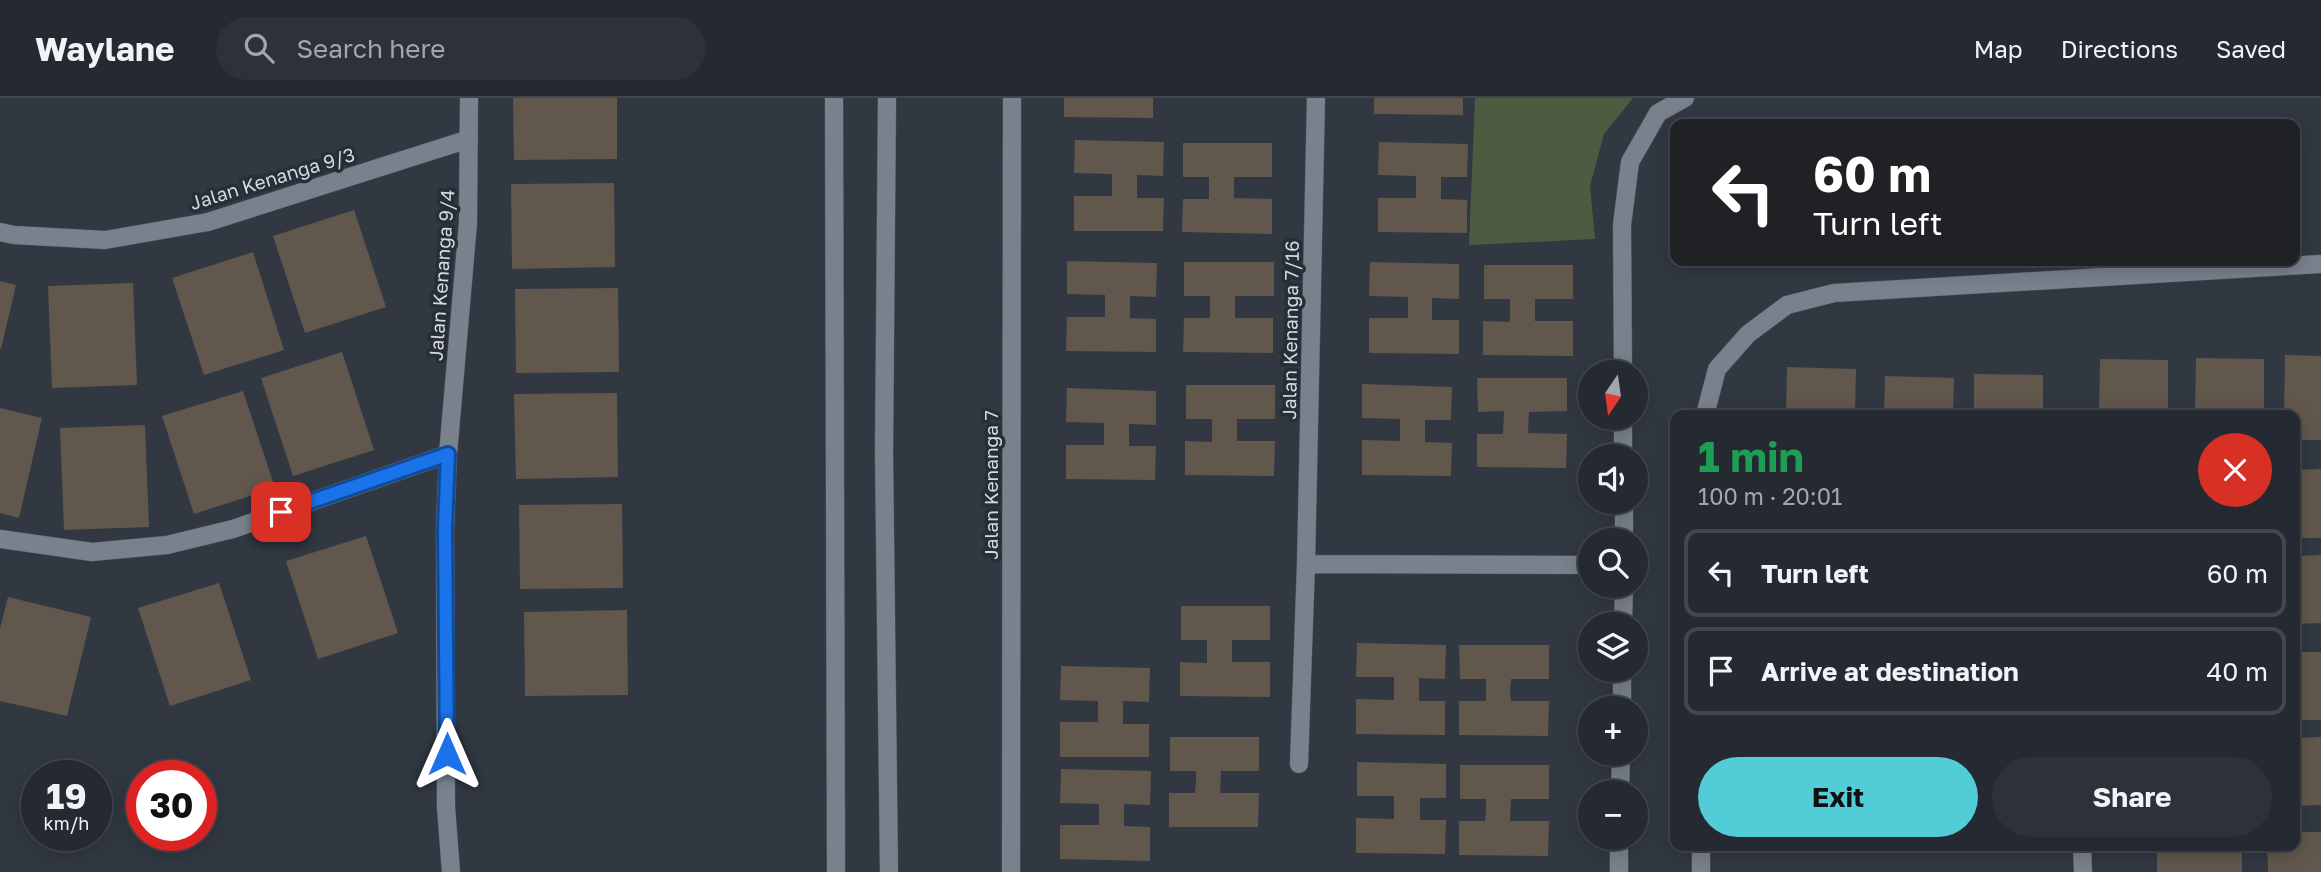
<!DOCTYPE html>
<html lang="en">
<head>
<meta charset="utf-8">
<style>
	body { margin:0; font-family:"Golos Text",sans-serif; background:#2d323a; color:#f1f3f6; height:100vh; display:flex; flex-direction:column; font-size:26px; white-space:nowrap }
	* { box-sizing:border-box; margin:0 }
	p { font-size:23px; color:#a3a7ac }
	.icon { flex:none; width:38px; height:38px; fill:none; stroke:currentColor; stroke-width:2; stroke-linecap:round; stroke-linejoin:round }
	.map { position:relative; flex:1; overflow:hidden }
	.side { position:absolute; left:1670px; top:312px; width:630px; height:441px; display:flex; flex-direction:column; background:#252a32; border-radius:14px; box-shadow:0 4px 18px #0003,0 0 0 2px #42464d }
	.side>* { flex:none }
	.hud { position:absolute; left:1670px; top:21px; width:630px; height:147px; border-radius:14px; box-shadow:0 4px 18px #0003,0 0 0 2px #42464d; background:#202124; color:#fff; overflow:hidden }
	.needle { width:46px; rotate:193deg }
	.controls { position:absolute; left:1578px; top:262px; display:grid; gap:14px }
	.controls a { display:grid; place-items:center; width:70px; height:70px; border-radius:50%; background:#252a32; box-shadow:0 4px 18px #0003,0 0 0 2px #42464d; font-size:35px }
	.speed { position:absolute; left:21px; top:662px; display:flex; gap:14px; font-size:35px; font-weight:700; text-align:center }
	.speed>* { display:grid; place-content:center; width:91px; height:91px; border-radius:50%; background:#252a32; box-shadow:0 4px 18px #0003,0 0 0 2px #42464d; line-height:1 }
	.speed small { font-size:18px; font-weight:400 }
	.speed .limit { border:10px solid #d22; background:#fff; color:#111 }
	.pin { position:absolute; display:grid; place-items:center; width:60px; height:60px; color:#fff; margin:-30px; border-radius:14px; box-shadow:0 4px 10px #0006 }
	.me { position:absolute; width:77px; margin:-38px; rotate:0deg; stroke-linejoin:round; filter:drop-shadow(0 0 5px #0008) }
	.turn { display:flex; align-items:center; gap:24px; height:147px; padding:0 28px; font-size:32px }
	.turn .icon { width:91px; height:91px; stroke-width:2.5 }
	.turn b { display:block; font-size:49px; line-height:60px }
	.round { display:grid; place-items:center; flex:none; width:74px; height:74px; border-radius:37px; background:#2d323a }
	.overview { display:flex; align-items:center; justify-content:space-between; height:119px; padding:0 28px }
	h1 { font-size:42px; font-weight:700; line-height:52px; color:#1e9e55 }
	.primary-button { display:flex; gap:14px; margin-top:auto; padding:14px 28px }
	.primary-button a { flex:1; height:80px; border-radius:42px; background:#52ccd6; color:#111; font-size:28px; font-weight:700; line-height:80px; text-align:center }
	.primary-button a+a { background:#2d323a; color:#f1f3f6 }
	ul { padding:0; list-style:none }
	li { display:flex; align-items:center; gap:21px; height:88px; margin:0 14px 10px; padding:0 14px; border:4px solid #42464d; border-radius:14px }
	li div { flex:1 }
	li b { display:block; font-size:26px }
	li em { font-style:normal }
	header { display:flex; align-items:center; gap:42px; box-sizing:border-box; height:98px; padding:0 35px; background:#252a32; border-bottom:2px solid #42464d }
	header strong { font-size:33px }
	nav { display:flex; gap:38px; margin-inline-start:auto; font-size:24px }
	.search { width:490px; height:63px; background:#2d323a; display:flex; align-items:center; gap:18px; box-sizing:border-box; padding:0 24px; border-radius:38px; color:#a3a7ac; font-size:26px }
	.map>svg:first-child { display:block }
	.green { fill:#4d5b41 }
	.building { fill:#61574d }
	.lines { fill:none; stroke-linecap:round; stroke-linejoin:round }
	.street-casing { stroke:#51575f; stroke-width:19 }
	.secondary-casing { stroke:#51575f; stroke-width:19 }
	.street { stroke:#79818c; stroke-width:18 }
	.secondary { stroke:#79818c; stroke-width:18 }
	.route-casing { stroke:#114b97; stroke-width:18 }
	.route { stroke:#1a73e8; stroke-width:12 }
	.labels { text-anchor:middle; dominant-baseline:central; stroke-width:7; stroke-linejoin:round; paint-order:stroke }
	.street-label { font-size:19px; fill:#d5dae0; stroke:#272e37 }
</style>
</head>
<body>
<header>
<strong>Waylane</strong>
<div class="search"><svg class="icon" aria-label="search" viewBox="0 0 24 24"><circle cx="10" cy="10" r="6"/><path d="M15 15l6 6"/></svg>Search here</div>
<nav><a>Map</a><a>Directions</a><a>Saved</a></nav>
</header>
<div class="map">
<svg width="2321" height="774" viewBox="0 0 2321 774">
	<rect width="100%" height="100%" fill="#313842"/>
	<!-- green -->
	<path class="green" d="M1475 0H1633L1604 36 1590 88 1595 141 1469 147Z"/>
	<!-- building -->
	<path class="building" d="M513 0H617V61L514 62Z
		M1064 0H1153V20L1064 19Z
		M1374 0H1463V17L1374 16Z
		M1075 42 1164 44 1163 78 1137 77V100H1164L1163 133H1074V98H1112V76L1074 75Z
		M1379 44 1468 46 1467 79H1441V101L1467 102V135L1378 134V100H1416V78L1378 77Z
		M1183 45H1272V79H1234V100L1272 101V136L1182 134 1183 101H1209V79H1183Z
		M614 85 615 169 512 171 511 86Z
		M354 112 386 209 305 235 273 138Z
		M253 154 284 252 204 277 172 180Z
		M1067 163 1157 165 1156 199 1130 198V220L1156 221V254L1066 253 1067 219H1105V197L1067 196Z
		M1184 164H1274V198H1235V220H1273V255L1183 254 1184 220H1210V198H1184Z
		M1370 164 1459 166V201L1432 200V222H1459V256L1369 255V220H1408V199L1369 198Z
		M1484 167H1573V201H1535V223H1573V258L1483 257V223L1510 224V201H1484Z
		M0 183 16 187 1 251H0Z
		M133 185 137 287 52 290 48 188Z
		M618 190 619 274 516 275 515 191Z
		M342 254 374 352 293 378 261 280Z
		M2285 257 2321 258V342H2294V317H2284Z
		M2196 260 2264 261V317H2195Z
		M2100 261 2168 262V317H2099Z
		M1787 269 1856 271 1855 317H1786Z
		M1974 276 2043 277V317H1974Z
		M1885 278 1954 280 1953 317H1884Z
		M1477 280H1567V313L1529 314 1528 335 1567 336 1566 370 1477 369V336H1503L1504 313 1478 314Z
		M1362 286 1452 289 1451 322H1425V344L1452 345 1451 378 1362 377V342L1400 343V321L1362 320Z
		M1186 287H1275V321H1237V343H1275L1274 378 1185 377V343L1212 344V321H1186Z
		M1067 290 1156 293V327L1129 326V348H1156L1155 382 1066 381V347H1104V325L1066 324Z
		M243 293 275 390 194 416 162 318Z
		M617 295 618 379 516 381 514 296Z
		M0 310 42 320 19 420 0 415Z
		M145 327 149 429 64 432 60 330Z
		M2321 371V440H2294V372Z
		M622 406 623 490 520 491 519 407Z
		M366 438 398 535 318 561 286 463Z
		M2321 457V525L2294 526V458Z
		M219 485 251 582 170 608 138 510Z
		M8 499 91 519 67 618 0 603V531Z
		M1181 508H1270V542H1232V564H1270V599L1180 598V564L1207 565V542H1181Z
		M627 512 628 597 525 598 524 514Z
		M1357 545 1446 547 1445 581 1419 580V603H1445V637L1356 636V601L1394 602V579H1356Z
		M1459 547H1549V581H1511L1510 592 1511 603H1549L1548 638 1459 637V603H1486V581H1460Z
		M2294 554H2321V622H2294Z
		M1061 568 1150 570 1149 604 1123 603V626H1149V659H1060V624H1098V603L1060 602Z
		M1170 639H1259V673H1221L1220 695H1259L1258 729H1169V695H1195L1196 683V673H1170Z
		M2321 639V707L2294 708V640Z
		M1357 664 1446 666V700H1420V722H1446L1445 756 1356 755V720L1394 721V698H1357Z
		M1460 667H1549V701H1511L1510 723H1549L1548 758 1459 757V723H1485L1486 712V701H1460Z
		M1061 671 1151 673 1150 707 1124 706V728L1150 729V763L1060 761V727H1099V706L1060 705Z
		M2294 734H2321V774H2268L2267 747H2294Z
		M2157 747H2242V774H2157Z"/>
	<g class="lines">
		<defs>
			<path id="street" d="M0 134 14 137 105 142 208 124 469 41
				M1623 275 1622 127 1630 64 1658 15 1685 0
				M1705 317 1717 271 1748 236 1787 207 1834 195 2321 166
				M1623 320V359
				M1624 404V443
				M0 441 92 454 167 447 233 431 448 356
				M1306 466 1591 467
				M1623 527 1624 488
				M1622 611V572
				M1299 666 1306 466 1316 0
				M1620 695 1621 656
				M1701 747V774
				M2082 747 2083 774
				M451 774 446 709 445 430 448 356 468 125 469 0
				M1011 774 1012 0
				M1619 774V740"/>
			<path id="secondary" d="M834 0 836 774
				M887 0 884 355 889 774"/>
		</defs>
		<!-- street casing -->
		<use href="#street" class="street-casing"/>
		<!-- secondary casing -->
		<use href="#secondary" class="secondary-casing"/>
		<!-- street -->
		<use href="#street" class="street"/>
		<!-- secondary -->
		<use href="#secondary" class="secondary"/>
	</g>
	<g class="lines">
		<defs>
			<path id="route" d="M281 414 448 356 445 430 447 656"/>
		</defs>
		<!-- route casing -->
		<use href="#route" class="route-casing"/>
		<!-- route -->
		<use href="#route" class="route"/>
	</g>
	<g class="labels">
		<!-- street labels -->
		<g class="street-label">
			<text transform="translate(272 80) rotate(-17)">Jalan Kenanga 9/3</text>
			<text transform="translate(441 177) rotate(-86)">Jalan Kenanga 9/4</text>
			<text transform="translate(1290 232) rotate(-89)">Jalan Kenanga 7/16</text>
			<text transform="translate(990 387) rotate(-90)">Jalan Kenanga 7</text>
		</g>
	</g>
</svg>
<div class="controls">
<a><svg class="needle" viewBox="-14 -14 28 28"><path d="M0-13l5 13h-10z" fill="#e53935"/><path d="M0 13l5-13h-10z" fill="#a3a7ac"/></svg></a>
<a><svg class="icon" aria-label="sound" viewBox="0 0 24 24"><path d="M4 9h4l5-4v14l-5-4H4zM17 9q2 3 0 6"/></svg></a>
<a><svg class="icon" aria-label="search" viewBox="0 0 24 24"><circle cx="10" cy="10" r="6"/><path d="M15 15l6 6"/></svg></a>
<a><svg class="icon" aria-label="layers" viewBox="0 0 24 24"><path d="M12 4l9 5-9 5-9-5zM3 14l9 5 9-5"/></svg></a>
<a>+</a>
<a>−</a>
</div>
<div class="speed"><div>19<small>km/h</small></div><div class="limit">30</div></div>
<div class="pin" style="left:281px;top:414px;background:#d93025"><svg class="icon" aria-label="arrive" viewBox="0 0 24 24"><path d="M6 21V4h12l-3 4 3 4H6"/></svg></div>
<svg class="me" style="left:447px;top:656px" viewBox="-20 -20 40 40"><path d="M0-17L14 15 0 8-14 15z" fill="#1a73e8" stroke="#fff" stroke-width="4"/></svg>
<div class="hud">
<div class="turn"><svg class="icon" aria-label="left" viewBox="0 0 24 24"><path d="M17 20v-9H6M10 6l-5 5 5 5"/></svg><div><b>60 m</b>Turn left</div></div>
</div>
<section class="side">
<div class="overview"><div><h1>1 min</h1><p>100 m · 20:01</p></div><a class="round" style="background:#d93025;color:#fff"><svg class="icon" aria-label="close" viewBox="0 0 24 24"><path d="M6 6l12 12M18 6L6 18"/></svg></a></div>
<ul>
<li><svg class="icon" aria-label="left" viewBox="0 0 24 24"><path d="M17 20v-9H6M10 6l-5 5 5 5"/></svg><div><b>Turn left</b></div><em>60 m</em></li>
<li><svg class="icon" aria-label="arrive" viewBox="0 0 24 24"><path d="M6 21V4h12l-3 4 3 4H6"/></svg><div><b>Arrive at destination</b></div><em>40 m</em></li>
</ul>
<div class="primary-button"><a>Exit</a><a>Share</a></div>
</section>
</div>
</body>
</html>
